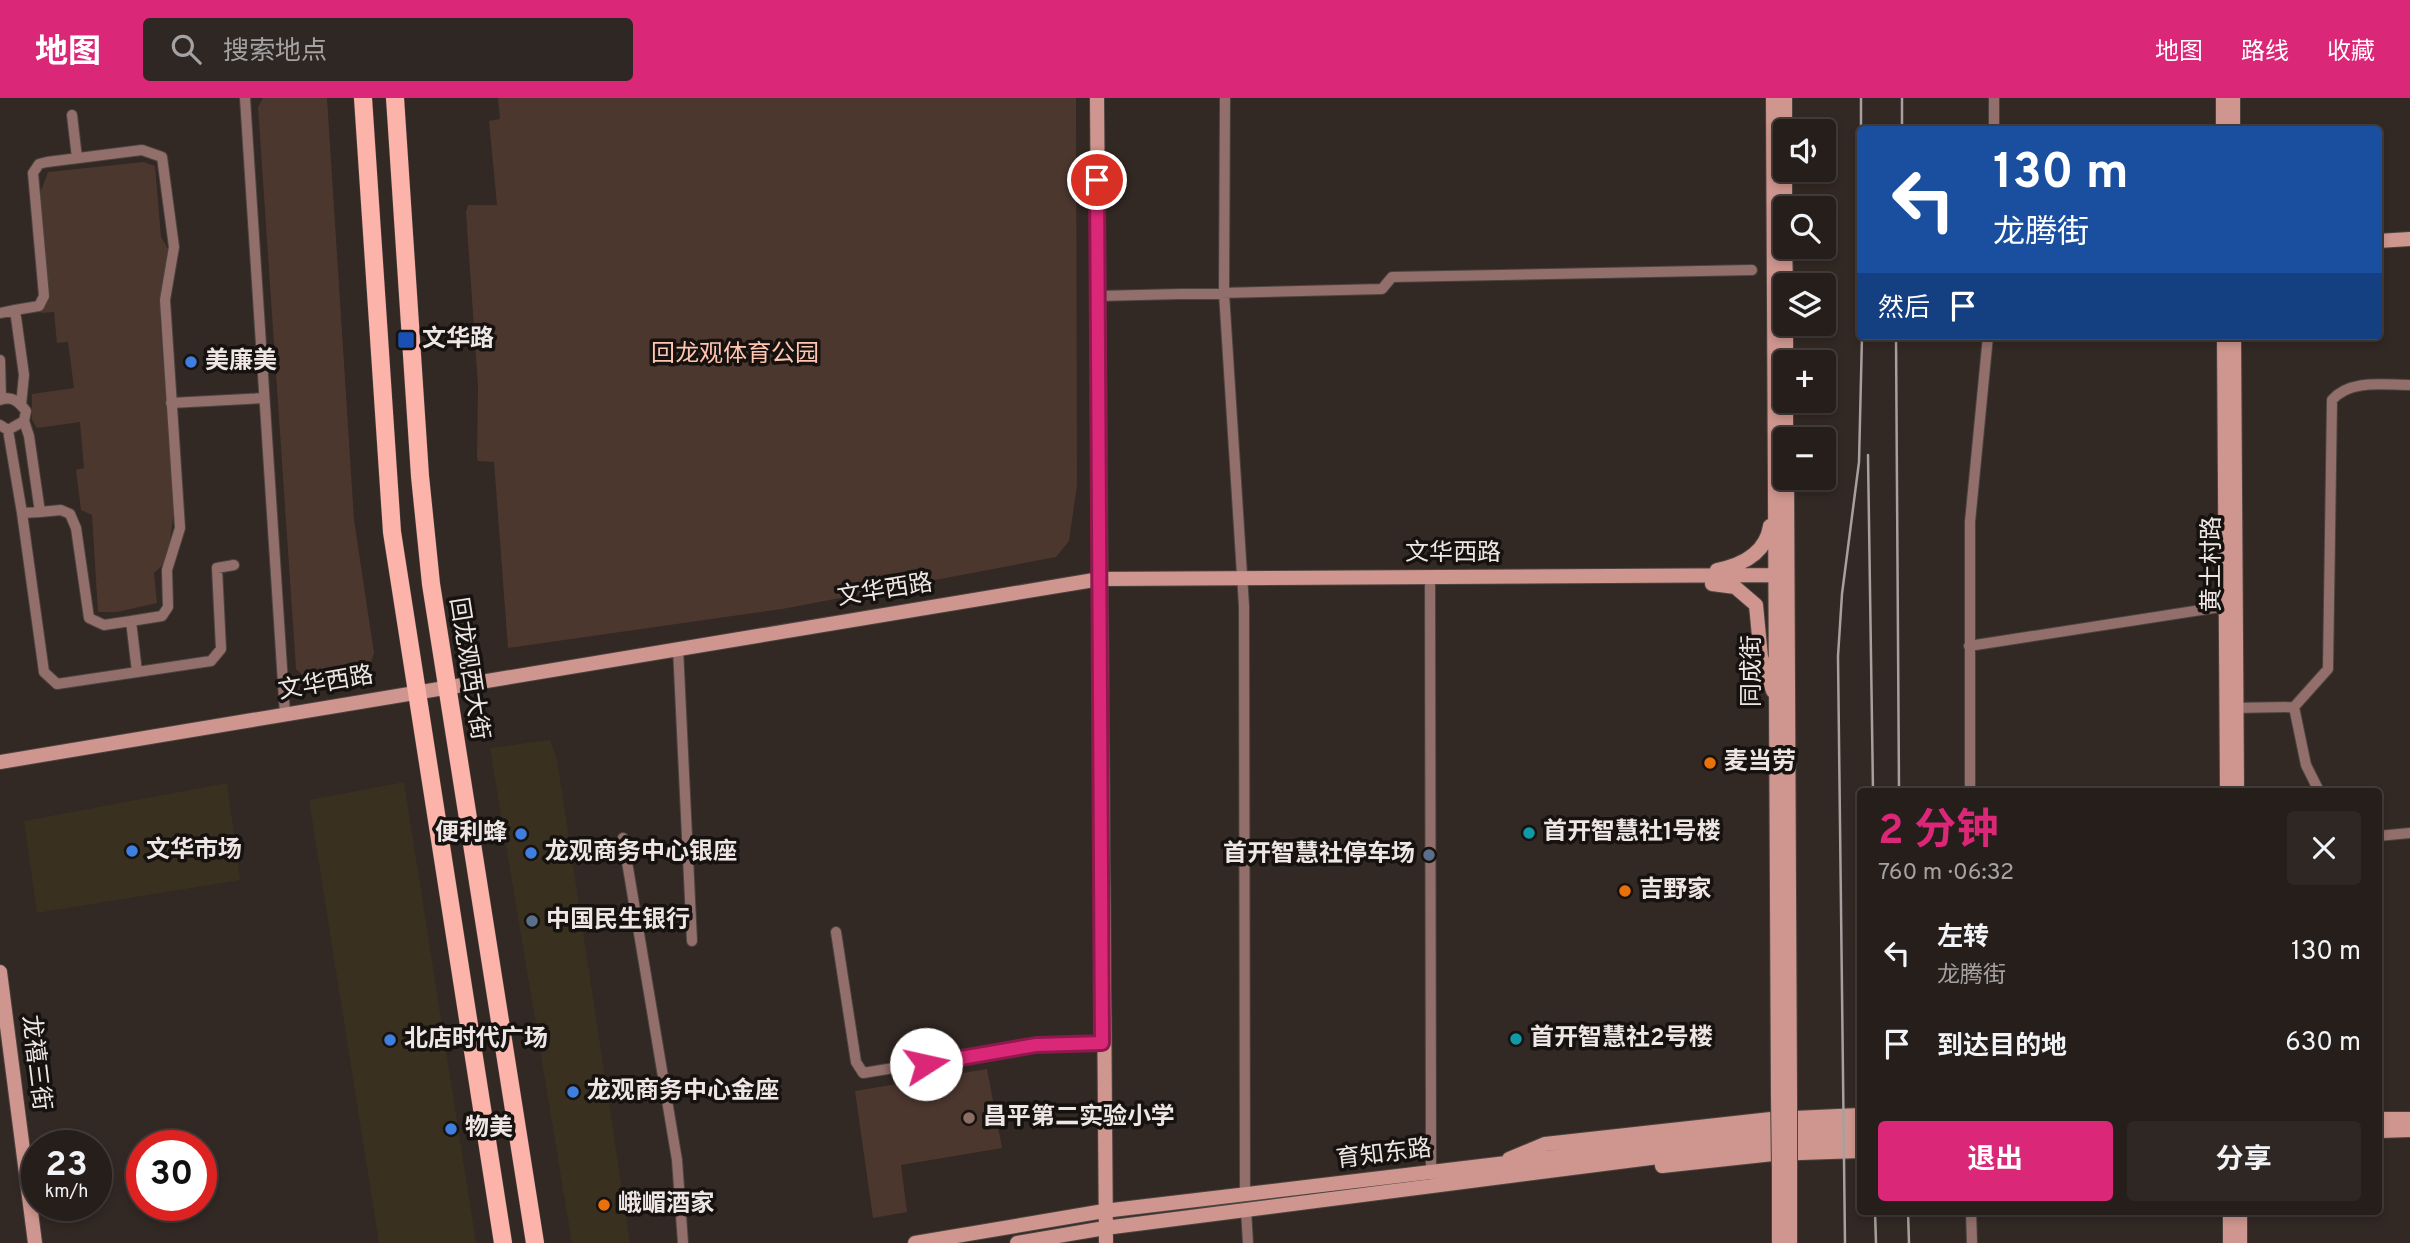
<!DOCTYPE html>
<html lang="zh">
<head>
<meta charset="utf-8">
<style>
	body { margin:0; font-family:Overpass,"Noto Sans SC",sans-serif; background:#2e2724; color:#f1f3f6; height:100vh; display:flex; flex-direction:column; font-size:26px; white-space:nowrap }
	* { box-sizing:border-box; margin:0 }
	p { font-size:23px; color:#a4a2a3 }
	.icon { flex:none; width:38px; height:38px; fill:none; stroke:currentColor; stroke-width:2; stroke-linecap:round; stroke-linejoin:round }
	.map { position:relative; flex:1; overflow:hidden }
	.panel { position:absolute; left:1857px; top:690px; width:525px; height:427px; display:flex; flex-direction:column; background:#261e1b; border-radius:7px; box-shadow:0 4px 10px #0003,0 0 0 2px #423c3a }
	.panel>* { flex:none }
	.hud { position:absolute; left:1857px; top:28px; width:525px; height:214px; border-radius:7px; box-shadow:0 4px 10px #0003,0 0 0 2px #423c3a; background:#1a4fa0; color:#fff; overflow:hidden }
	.fabs { position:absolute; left:1773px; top:21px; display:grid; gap:14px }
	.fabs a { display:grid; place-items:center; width:63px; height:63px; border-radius:7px; background:#261e1b; box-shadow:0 4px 10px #0003,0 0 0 2px #423c3a; font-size:35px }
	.speed { position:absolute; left:21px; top:1032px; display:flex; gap:14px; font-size:35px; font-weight:700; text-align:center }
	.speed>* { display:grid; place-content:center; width:91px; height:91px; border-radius:50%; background:#261e1b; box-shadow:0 4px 10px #0003,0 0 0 2px #423c3a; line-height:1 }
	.speed small { font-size:18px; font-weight:400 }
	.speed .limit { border:10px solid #d22; background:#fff; color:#111 }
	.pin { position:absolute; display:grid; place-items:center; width:60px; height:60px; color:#fff; margin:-30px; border:4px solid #fff; border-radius:50%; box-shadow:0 2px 7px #0007 }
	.me { position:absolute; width:77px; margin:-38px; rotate:80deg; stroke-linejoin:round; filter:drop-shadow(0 0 5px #0008) }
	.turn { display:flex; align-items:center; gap:24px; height:147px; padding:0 21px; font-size:32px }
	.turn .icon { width:91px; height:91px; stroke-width:2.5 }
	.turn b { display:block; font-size:49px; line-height:60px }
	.then { display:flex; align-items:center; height:66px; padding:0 21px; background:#0003; gap:14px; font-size:26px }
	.round { display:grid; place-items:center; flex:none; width:74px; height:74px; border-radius:7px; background:#2e2724 }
	.head { display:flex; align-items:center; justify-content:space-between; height:119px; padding:0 21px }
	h1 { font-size:42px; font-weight:700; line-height:52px; color:#db2777 }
	.primary-button { display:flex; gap:14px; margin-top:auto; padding:14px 21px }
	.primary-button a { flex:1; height:80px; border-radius:7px; background:#db2777; color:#fff; font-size:28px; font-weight:700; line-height:80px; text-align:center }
	.primary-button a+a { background:#2e2724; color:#f1f3f6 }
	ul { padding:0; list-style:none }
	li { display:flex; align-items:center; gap:21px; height:91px; padding:0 21px }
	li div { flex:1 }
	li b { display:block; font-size:26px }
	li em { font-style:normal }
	header { display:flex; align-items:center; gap:42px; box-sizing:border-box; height:98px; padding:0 35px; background:#db2777; color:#fff }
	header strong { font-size:33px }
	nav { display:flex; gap:38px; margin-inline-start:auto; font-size:24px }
	.search { width:490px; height:63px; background:#2e2724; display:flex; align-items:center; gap:18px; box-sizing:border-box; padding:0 24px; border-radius:7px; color:#a4a2a3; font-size:26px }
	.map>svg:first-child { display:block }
	.commercial { fill:#3a3020 }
	.green { fill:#4c372f }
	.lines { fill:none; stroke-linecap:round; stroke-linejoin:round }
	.street-casing { stroke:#4c433f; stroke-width:12 }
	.secondary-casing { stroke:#4c433f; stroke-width:16 }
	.primary-casing { stroke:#4c433f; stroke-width:19 }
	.street { stroke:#926f6a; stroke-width:10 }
	.secondary { stroke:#ce968e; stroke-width:14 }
	.primary { stroke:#fcb3aa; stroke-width:18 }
	.rail { stroke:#a8a09e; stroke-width:2.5 }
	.secondary-bridge-casing { stroke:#4c433f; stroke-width:16; stroke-linecap:butt }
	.secondary-bridge { stroke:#ce968e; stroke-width:14 }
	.route-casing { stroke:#8e194d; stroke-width:18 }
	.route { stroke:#db2777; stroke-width:12 }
	.transit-dot { fill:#1a4fb4; stroke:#161210; stroke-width:2.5 }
	.shop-dot { fill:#3f7fe0; stroke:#161210; stroke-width:2.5 }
	.food-dot { fill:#e8710a; stroke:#161210; stroke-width:2.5 }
	.culture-dot { fill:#0f9aa8; stroke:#161210; stroke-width:2.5 }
	.service-dot { fill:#5c6f8a; stroke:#161210; stroke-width:2.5 }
	.education-dot { fill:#8d6e63; stroke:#161210; stroke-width:2.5 }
	.labels { text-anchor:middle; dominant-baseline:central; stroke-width:7; stroke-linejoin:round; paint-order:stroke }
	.poi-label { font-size:24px; font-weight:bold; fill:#ede6e4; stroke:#161210; text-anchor:start }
	.park-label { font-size:24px; fill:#ffc5b1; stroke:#161210 }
	.street-label { font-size:24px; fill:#ede6e4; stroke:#161210 }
</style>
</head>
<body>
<header>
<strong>地图</strong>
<div class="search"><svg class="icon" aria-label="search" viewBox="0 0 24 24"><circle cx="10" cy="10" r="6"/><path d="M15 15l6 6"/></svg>搜索地点</div>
<nav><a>地图</a><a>路线</a><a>收藏</a></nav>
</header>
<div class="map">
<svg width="2410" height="1145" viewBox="0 0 2410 1145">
	<rect width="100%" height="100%" fill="#322824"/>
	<!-- commercial -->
	<path class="commercial" d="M550 642 557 661 630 1145H572L490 650Z
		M404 684 476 1145H379L309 702Z
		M227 685 240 782 37 815 24 723Z"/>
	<!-- green -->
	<path class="green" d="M263 0H327L354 422 374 555 368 575 310 584 296 571 258 9Z
		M498 0H1076L1077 387 1069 443 1056 459 782 511 508 550 494 364 478 363 477 359 478 288 466 114 468 107H497L489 23 500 21Z
		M144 64 155 68 161 139 168 151 160 220 174 412 169 451 164 466 154 475 157 505 117 514H98L92 417 81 412 76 372 84 370 80 324 37 330 32 322V296L74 290 68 244 57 245 54 214 41 215 38 101 48 74Z
		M987 971 1002 1050 901 1067 907 1114 873 1120 855 993Z"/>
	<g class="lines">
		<defs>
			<path id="street" d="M245 0 285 616
				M1225 0 1224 195 1244 508 1245 1096
				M1994 0V32
				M72 17 77 60
				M1098 198 1382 191 1392 179 1752 172
				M0 215 15 212
				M0 262 1 301
				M0 302C12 297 19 304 26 313L24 323 8 332 0 327
				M171 305 264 300
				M21 307 24 277 15 212 39 208 44 198 33 75 39 66 47 64 142 52 162 59 174 149 165 202 180 430 167 472 168 509 162 518 131 523
				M8 332 22 415 40 414 29 338 24 323
				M40 414 61 412 70 416 76 430 89 520 104 527 131 523 137 574
				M22 415 44 574 57 586 211 563 221 551 217 470 234 467
				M1430 479 1431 1074
				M1969 548 2233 507
				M678 550 692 843
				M2294 609 2328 571 2332 302C2350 281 2384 287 2410 287
				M2231 610 2294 609 2306 667 2319 693
				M1970 693V424L1988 238
				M2378 738 2410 735
				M623 740 677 1062 683 1145
				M836 834 856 964 863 975 1036 947 1102 945
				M1246 1112 1248 1145
				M1971 1113 1972 1145"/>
			<path id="secondary" d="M1097 0 1106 1145
				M1773 0 1778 998
				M1785 0V48
				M2223 0V32
				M2233 0V32
				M1785 72V110
				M2378 143 2410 141
				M1785 149 1786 187
				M1786 226V264
				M2224 238 2227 693
				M2234 238 2237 693
				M1786 303V341
				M1787 380 1790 998
				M1717 472C1742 467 1766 455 1770 428
				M1712 486 1735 489 1756 507 1761 559 1773 593
				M0 664 1100 481 1787 477
				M0 874 35 1145
				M2378 1021H2410
				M2378 1033 2410 1032
				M1509 1061 1545 1046 1771 1021 1860 1017
				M1662 1068 1773 1056 1860 1053
				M1779 1073V1145
				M1790 1073V1145
				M2230 1113V1145
				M2240 1113V1145
				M915 1145 1104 1113 1749 1036 1860 1031
				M1017 1145 1105 1130 1729 1050 1860 1043"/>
			<path id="primary" d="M363 0 392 434 503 1145
				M395 0 420 378 431 486 535 1145"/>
		</defs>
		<!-- street casing -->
		<use href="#street" class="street-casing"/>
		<!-- secondary casing -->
		<use href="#secondary" class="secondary-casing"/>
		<!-- primary casing -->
		<use href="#primary" class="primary-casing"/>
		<!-- street -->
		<use href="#street" class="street"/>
		<!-- secondary -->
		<use href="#secondary" class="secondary"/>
		<!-- primary -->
		<use href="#primary" class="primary"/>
		<!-- rail -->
		<path class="rail" d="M1861 0V32
			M1902 0V32
			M1896 238 1899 693
			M1868 357 1873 693
			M1875 1113 1876 1145
			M1908 1113 1909 1145
			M1845 1145 1838 558 1842 496 1859 364 1862 238"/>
		<defs>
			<path id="secondary-bridge" d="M1778 998 1779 1073
				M1790 998V1073"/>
		</defs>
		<!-- secondary-bridge casing -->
		<use href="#secondary-bridge" class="secondary-bridge-casing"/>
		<!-- secondary-bridge -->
		<use href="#secondary-bridge" class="secondary-bridge"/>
	</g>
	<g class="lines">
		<defs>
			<path id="route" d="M926 966 1036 947 1102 945 1097 82"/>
		</defs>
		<!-- route casing -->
		<use href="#route" class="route-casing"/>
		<!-- route -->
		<use href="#route" class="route"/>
	</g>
	<!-- markers -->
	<rect class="transit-dot" x="397" y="233" width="18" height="18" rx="3.5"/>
	<g class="shop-dot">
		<circle cx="191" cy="264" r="7"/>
		<circle cx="521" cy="736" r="7"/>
		<circle cx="132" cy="753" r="7"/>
		<circle cx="531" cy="755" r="7"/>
		<circle cx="390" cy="942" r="7"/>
		<circle cx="573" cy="994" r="7"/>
		<circle cx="451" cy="1031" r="7"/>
	</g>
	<g class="food-dot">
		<circle cx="1710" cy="665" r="7"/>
		<circle cx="1625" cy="793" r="7"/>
		<circle cx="604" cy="1107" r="7"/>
	</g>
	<g class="culture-dot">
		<circle cx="1529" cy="735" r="7"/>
		<circle cx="1516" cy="941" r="7"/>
	</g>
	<g class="service-dot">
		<circle cx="1429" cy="757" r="7"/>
		<circle cx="532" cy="823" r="7"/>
	</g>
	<circle class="education-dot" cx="969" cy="1020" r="7"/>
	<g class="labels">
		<!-- poi labels -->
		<g class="poi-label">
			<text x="422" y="242">文华路</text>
			<text x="205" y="264">美廉美</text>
			<text x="1724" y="665">麦当劳</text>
			<text x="1543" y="735">首开智慧社1号楼</text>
			<text x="507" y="736" text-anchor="end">便利蜂</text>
			<text x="146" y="753">文华市场</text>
			<text x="545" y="755">龙观商务中心银座</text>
			<text x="1415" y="757" text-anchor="end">首开智慧社停车场</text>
			<text x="1639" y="793">吉野家</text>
			<text x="546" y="823">中国民生银行</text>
			<text x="1530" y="941">首开智慧社2号楼</text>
			<text x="404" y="942">北店时代广场</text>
			<text x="587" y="994">龙观商务中心金座</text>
			<text x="983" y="1020">昌平第二实验小学</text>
			<text x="465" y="1031">物美</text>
			<text x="618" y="1107">峨嵋酒家</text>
		</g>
		<!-- park labels -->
		<g class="park-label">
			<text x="735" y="257">回龙观体育公园</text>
		</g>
		<!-- street labels -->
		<g class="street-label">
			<text x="1453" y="456">文华西路</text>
			<text transform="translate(2213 466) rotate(-90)">黄土村路</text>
			<text transform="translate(885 493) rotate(-9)">文华西路</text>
			<text transform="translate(468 571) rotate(81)">回龙观西大街</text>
			<text transform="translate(1753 573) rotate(-90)">同成街</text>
			<text transform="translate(326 586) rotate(-10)">文华西路</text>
			<text transform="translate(35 965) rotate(83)">龙禧三街</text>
			<text transform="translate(1384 1057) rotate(-7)">育知东路</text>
		</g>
	</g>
</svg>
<div class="fabs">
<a><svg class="icon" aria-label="sound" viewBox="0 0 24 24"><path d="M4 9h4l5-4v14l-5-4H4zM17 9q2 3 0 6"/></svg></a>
<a><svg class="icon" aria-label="search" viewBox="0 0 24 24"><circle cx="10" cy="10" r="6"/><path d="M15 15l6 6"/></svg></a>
<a><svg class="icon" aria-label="layers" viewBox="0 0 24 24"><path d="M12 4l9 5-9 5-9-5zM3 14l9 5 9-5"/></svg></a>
<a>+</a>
<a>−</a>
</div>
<div class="speed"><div>23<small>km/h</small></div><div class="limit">30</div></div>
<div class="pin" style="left:1097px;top:82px;background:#d93025"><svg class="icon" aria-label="arrive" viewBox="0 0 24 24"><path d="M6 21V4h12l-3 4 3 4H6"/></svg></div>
<svg class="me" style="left:926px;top:966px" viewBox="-20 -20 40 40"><circle r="19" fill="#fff"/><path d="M0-13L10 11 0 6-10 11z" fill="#db2777"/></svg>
<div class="hud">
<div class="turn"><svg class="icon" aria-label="left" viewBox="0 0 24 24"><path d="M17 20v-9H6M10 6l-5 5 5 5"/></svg><div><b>130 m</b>龙腾街</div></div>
<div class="then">然后<svg class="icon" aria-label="arrive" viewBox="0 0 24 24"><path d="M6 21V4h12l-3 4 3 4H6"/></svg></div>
</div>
<section class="panel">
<div class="head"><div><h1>2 分钟</h1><p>760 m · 06:32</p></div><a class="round"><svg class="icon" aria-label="close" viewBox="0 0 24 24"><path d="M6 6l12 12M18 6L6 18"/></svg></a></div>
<ul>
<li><svg class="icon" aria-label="left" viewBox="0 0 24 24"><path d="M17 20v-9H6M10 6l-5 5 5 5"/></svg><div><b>左转</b><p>龙腾街</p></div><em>130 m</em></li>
<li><svg class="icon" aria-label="arrive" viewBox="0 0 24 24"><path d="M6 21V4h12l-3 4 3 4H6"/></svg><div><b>到达目的地</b></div><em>630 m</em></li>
</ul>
<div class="primary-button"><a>退出</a><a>分享</a></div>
</section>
</div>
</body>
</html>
